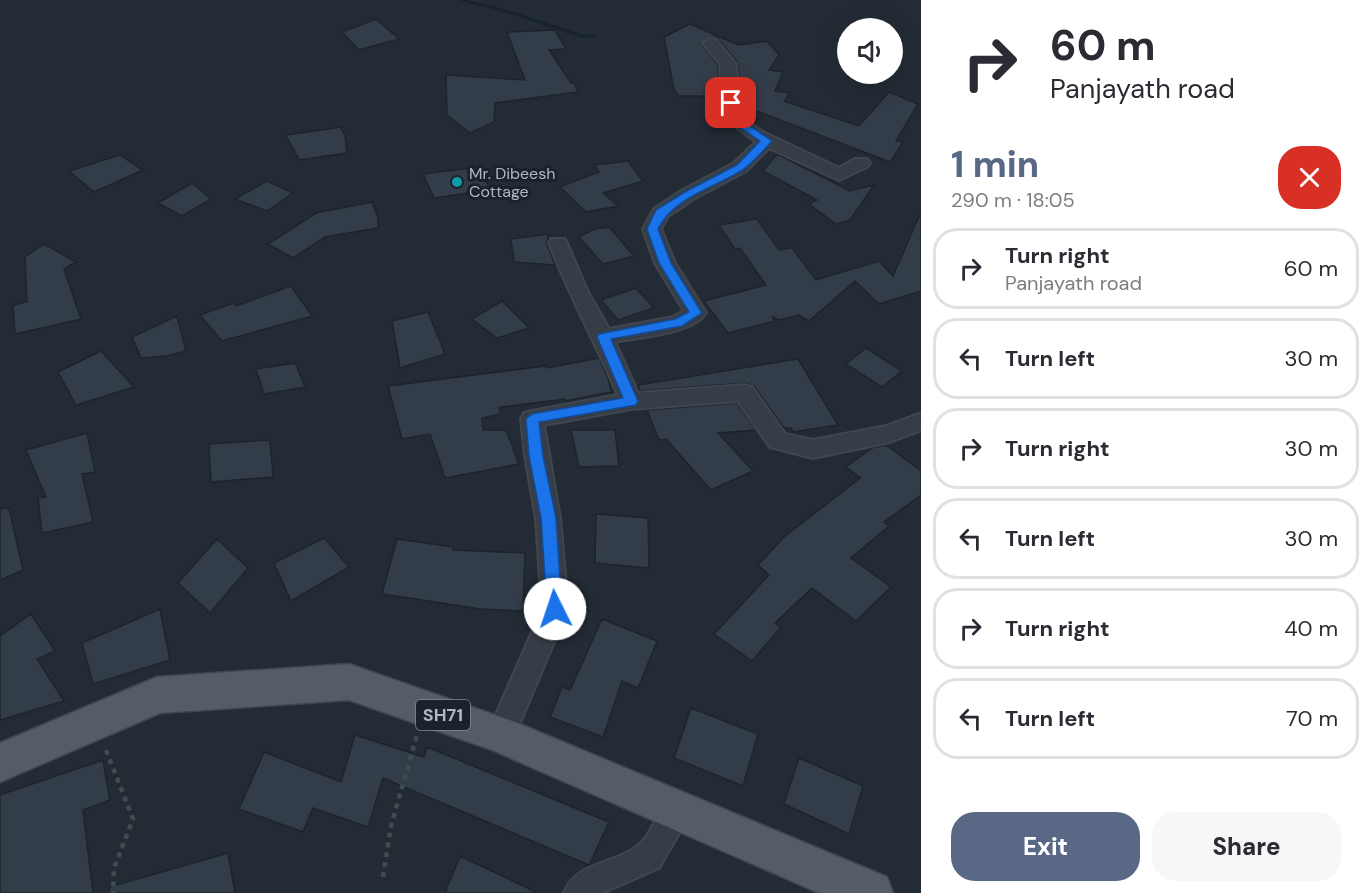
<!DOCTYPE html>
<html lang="en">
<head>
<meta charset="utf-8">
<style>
	body { margin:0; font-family:"DM Sans",sans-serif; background:#f7f7f7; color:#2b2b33; height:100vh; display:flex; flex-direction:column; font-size:22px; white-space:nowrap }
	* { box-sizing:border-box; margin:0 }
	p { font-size:20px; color:#7c7c81 }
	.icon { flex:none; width:33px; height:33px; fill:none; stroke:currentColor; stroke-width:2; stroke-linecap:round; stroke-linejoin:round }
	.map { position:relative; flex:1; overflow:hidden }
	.panel { display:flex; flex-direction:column; background:#fff; width:450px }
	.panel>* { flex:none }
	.guide { background:#fff; color:#2b2b33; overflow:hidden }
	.buttons { position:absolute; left:837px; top:18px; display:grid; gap:12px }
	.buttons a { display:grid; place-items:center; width:66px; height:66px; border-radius:50%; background:#fff; box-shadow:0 6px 24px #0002; font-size:30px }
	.pin { position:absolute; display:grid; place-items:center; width:51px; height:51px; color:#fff; margin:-26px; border-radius:12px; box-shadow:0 3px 9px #0006 }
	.me { position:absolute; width:66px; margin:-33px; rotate:356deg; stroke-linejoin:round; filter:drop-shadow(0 0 4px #0008) }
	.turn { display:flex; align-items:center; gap:21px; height:126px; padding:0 30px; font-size:27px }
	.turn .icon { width:78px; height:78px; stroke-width:2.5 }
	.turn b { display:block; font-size:42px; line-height:51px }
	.round { display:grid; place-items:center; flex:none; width:63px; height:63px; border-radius:24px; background:#f7f7f7 }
	.headline { display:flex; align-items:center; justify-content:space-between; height:102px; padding:0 30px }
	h1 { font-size:36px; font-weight:800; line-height:45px; color:#586885 }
	.action { display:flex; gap:12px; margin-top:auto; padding:12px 30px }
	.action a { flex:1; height:69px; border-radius:24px; background:#586885; color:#fff; font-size:24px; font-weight:800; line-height:69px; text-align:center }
	.action a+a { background:#f7f7f7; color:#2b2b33 }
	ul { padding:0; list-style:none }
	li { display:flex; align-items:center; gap:18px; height:81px; margin:0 12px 9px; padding:0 18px; border:3px solid #e1e1e2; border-radius:24px }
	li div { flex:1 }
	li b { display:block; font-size:22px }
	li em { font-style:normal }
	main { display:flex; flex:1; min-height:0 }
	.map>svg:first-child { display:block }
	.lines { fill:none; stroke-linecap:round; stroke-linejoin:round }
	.stream { fill:#182331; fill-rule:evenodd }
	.building { fill:#333d49; stroke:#1e242d; stroke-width:1.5 }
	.street-casing { stroke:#404650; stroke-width:4 }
	.primary-casing { stroke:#404650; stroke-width:3 }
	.path { stroke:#3e4e4f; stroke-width:4.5; stroke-dasharray:5 5; stroke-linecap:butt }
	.street { fill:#373d46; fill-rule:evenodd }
	.primary { fill:#555c66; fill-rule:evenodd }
	.route { fill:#1a73e8; stroke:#114b97; stroke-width:1.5 }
	.culture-dot { fill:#0f9aa8; stroke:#1c222b; stroke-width:2 }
	.labels { text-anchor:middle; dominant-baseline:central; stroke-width:6; stroke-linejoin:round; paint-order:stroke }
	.far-poi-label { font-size:16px; fill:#b1b8c3; stroke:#1c222b; text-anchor:start }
	.shield { fill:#1c222b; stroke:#848b95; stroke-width:1.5 }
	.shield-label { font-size:18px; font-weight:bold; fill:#b1b8c3 }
</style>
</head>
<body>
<main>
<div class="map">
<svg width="921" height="893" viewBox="0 0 921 893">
	<rect width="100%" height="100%" fill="#232b35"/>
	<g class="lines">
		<!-- stream -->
		<path class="stream" d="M458 0H466L508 10 584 35 593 34 596 36 593 38H582L504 12Z"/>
	</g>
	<!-- building -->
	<path class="building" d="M376 19 399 39 359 50 342 32Z
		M690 24 738 45 767 41 779 55 769 70 783 72 775 91 790 93 784 101 859 126 889 92 918 104 896 141 903 142 890 162 741 105 738 63 718 39 712 36 701 43 718 65 720 96H678L674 90 664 37Z
		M555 30 566 49 549 50 571 83H574L578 92 495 103 494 122 470 133 447 115 446 75 525 80 507 32Z
		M341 127 345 136 347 153 299 160 286 135Z
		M777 154 850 191 874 185 850 220 836 224 809 204 817 200 763 171Z
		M120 155 143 170 94 192 69 171Z
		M628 161 643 181 603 193 618 206 586 212 560 187 599 172 594 165Z
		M480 167 490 190 434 198 423 174Z
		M267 181 293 193 267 211 235 199Z
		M192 183 211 199 182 216 158 203Z
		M372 202 378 218V228L325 237 293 258 268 244 316 213Z
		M921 212V291L879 304 855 281 809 321 799 315 778 320 772 316 775 321 728 333 704 301 766 285 740 248 735 249 719 225 757 219 779 250 792 248 816 280 879 261 893 276Z
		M609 227 634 256 603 264 579 237 595 229Z
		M548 234 547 244 555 265 514 262 511 239Z
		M44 244 76 262 64 269 81 319 15 334 13 305 27 302 25 257Z
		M291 286 312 316 222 341 200 315 233 303 236 306Z
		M636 288 654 308 618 320 601 300Z
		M502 301 529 328 497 338 472 319Z
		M428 312 445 354 400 368 392 321Z
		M177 316 186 351 167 356 141 358 132 337Z
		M866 348 902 371 882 387 846 364Z
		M101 351 134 387 76 405 58 372Z
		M599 358 609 381 611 392 565 401V399L502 407 499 408 501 414 482 418 483 430H506L519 464 445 478 430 434 402 439 388 386 546 366 547 368Z
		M798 359 838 425 793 432 791 428H784L754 386 745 383 640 391 638 385Z
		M295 363 305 387 264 394 256 369Z
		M737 403 756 430 718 433 753 471 711 490 666 439 659 440 647 410Z
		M571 430H615L619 466 579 467Z
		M87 433 95 472 82 474 93 522 42 533 38 498 46 497 26 450Z
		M270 440 273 477 211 482 209 444Z
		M886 445 921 471V495L884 522 889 526 851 558 891 587 856 621 812 588 775 623 781 627 752 661 714 634 769 575 758 565 784 537 860 478 846 467 872 448Z
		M9 508 23 570 0 580V509Z
		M596 514 648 518 649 568 595 563Z
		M324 538 349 567 291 601 274 563Z
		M217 539 248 568 210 613 178 583Z
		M397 539 453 547V550L525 553 523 611 481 609 382 594Z
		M160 609 170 660 93 684 82 643Z
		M31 614 55 651 37 659 64 701 0 720V636Z
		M602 619 657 641 638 688 622 681 603 737 550 717 562 687 570 690Z
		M691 708 758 734 743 786 674 758Z
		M355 735 424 757 427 747 609 822 589 865 383 778 368 827 313 808 303 832 239 809 264 752 341 782Z
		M799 758 863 786 849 834 784 804Z
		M103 760 110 800 83 810 93 893H0V795Z
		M228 853 235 893H110L109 887Z
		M460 856 538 893H445Z"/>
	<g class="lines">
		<defs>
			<path id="street" d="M711 38 716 40 736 64 740 116 761 131 839 168 855 159H867L870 163 867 167 839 180 769 148 746 171 695 198 668 216 661 229 675 263 706 313C693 334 638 337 615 342L638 393 744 385 752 387 785 434 813 440 886 426 921 413V430L890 442 813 458 770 447 738 401 631 409 544 425 560 518 568 609 511 744 501 748 491 744 487 735 542 609 536 518 525 456 521 419 524 413 532 411 618 395C596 344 569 295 549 243L551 239H565L588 292 609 329 673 317 684 311 655 263 643 229 654 209 683 190 734 163 756 142 724 118 720 64 703 43Z
				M679 795 689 799 693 809 659 868 602 893H564C576 862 611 865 636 847 655 834 656 804 679 795Z"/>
			<path id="primary" d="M349 664 515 722 887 877 893 893H819L492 750 349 700 160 713 0 782V743L157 677Z"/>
		</defs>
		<!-- street casing -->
		<use href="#street" class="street-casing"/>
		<!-- primary casing -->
		<use href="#primary" class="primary-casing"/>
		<!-- path -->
		<path class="path" d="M106 750 133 819 114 868 113 893
			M383 877 391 826 417 735"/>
		<!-- street -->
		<use href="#street" class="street"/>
		<!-- primary -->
		<use href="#primary" class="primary"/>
	</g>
	<!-- route -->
	<path class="route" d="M728 101 736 103 737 117 772 141C763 151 752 164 741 171 713 188 673 198 658 229L671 263 702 313 682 326 611 339 638 401 636 405 539 422 543 456 556 518 562 609 560 614 555 616 549 614 547 609 541 518 529 456 526 419 532 414 623 398 597 337 599 334 675 319 689 312 659 263 647 229 656 210 685 192 737 165 760 141 729 120Z"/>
	<!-- markers -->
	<circle class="culture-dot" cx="457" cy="182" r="6"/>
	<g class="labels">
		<!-- far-poi labels -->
		<g class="far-poi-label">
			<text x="469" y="173">Mr. Dibeesh<tspan x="469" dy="18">Cottage</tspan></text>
		</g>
		<!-- shield labels -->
		<rect class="shield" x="416" y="700" width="54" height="30" rx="4.5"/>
		<g class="shield-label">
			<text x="443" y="715">SH71</text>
		</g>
	</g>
</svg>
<div class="buttons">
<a><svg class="icon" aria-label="sound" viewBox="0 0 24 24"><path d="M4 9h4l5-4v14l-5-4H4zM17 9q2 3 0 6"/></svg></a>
</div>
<div class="pin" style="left:731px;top:103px;background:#d93025"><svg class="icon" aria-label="arrive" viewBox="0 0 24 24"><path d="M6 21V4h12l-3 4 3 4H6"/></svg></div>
<svg class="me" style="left:555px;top:609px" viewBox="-20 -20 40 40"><circle r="19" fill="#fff"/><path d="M0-13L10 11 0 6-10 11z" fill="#1a73e8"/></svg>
</div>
<section class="panel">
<div class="guide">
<div class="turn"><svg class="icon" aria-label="right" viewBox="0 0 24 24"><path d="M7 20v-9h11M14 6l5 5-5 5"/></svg><div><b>60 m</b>Panjayath road</div></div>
</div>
<div class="headline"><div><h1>1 min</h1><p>290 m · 18:05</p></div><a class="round" style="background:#d93025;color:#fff"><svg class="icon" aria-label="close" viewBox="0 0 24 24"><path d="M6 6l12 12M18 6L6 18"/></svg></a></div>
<ul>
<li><svg class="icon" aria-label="right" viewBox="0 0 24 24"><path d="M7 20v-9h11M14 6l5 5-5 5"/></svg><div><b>Turn right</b><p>Panjayath road</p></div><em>60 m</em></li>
<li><svg class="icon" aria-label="left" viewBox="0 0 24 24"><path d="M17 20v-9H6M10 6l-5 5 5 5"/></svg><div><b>Turn left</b></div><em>30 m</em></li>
<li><svg class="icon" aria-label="right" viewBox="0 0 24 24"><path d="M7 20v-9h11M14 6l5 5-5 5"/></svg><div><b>Turn right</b></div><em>30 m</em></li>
<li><svg class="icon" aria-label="left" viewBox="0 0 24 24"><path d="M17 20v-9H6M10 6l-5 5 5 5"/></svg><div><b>Turn left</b></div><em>30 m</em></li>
<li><svg class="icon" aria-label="right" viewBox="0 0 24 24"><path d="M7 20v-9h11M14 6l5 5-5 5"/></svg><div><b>Turn right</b></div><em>40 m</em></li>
<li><svg class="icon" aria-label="left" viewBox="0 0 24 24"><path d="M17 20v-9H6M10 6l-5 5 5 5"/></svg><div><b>Turn left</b></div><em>70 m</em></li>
</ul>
<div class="action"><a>Exit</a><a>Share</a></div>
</section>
</main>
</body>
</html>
